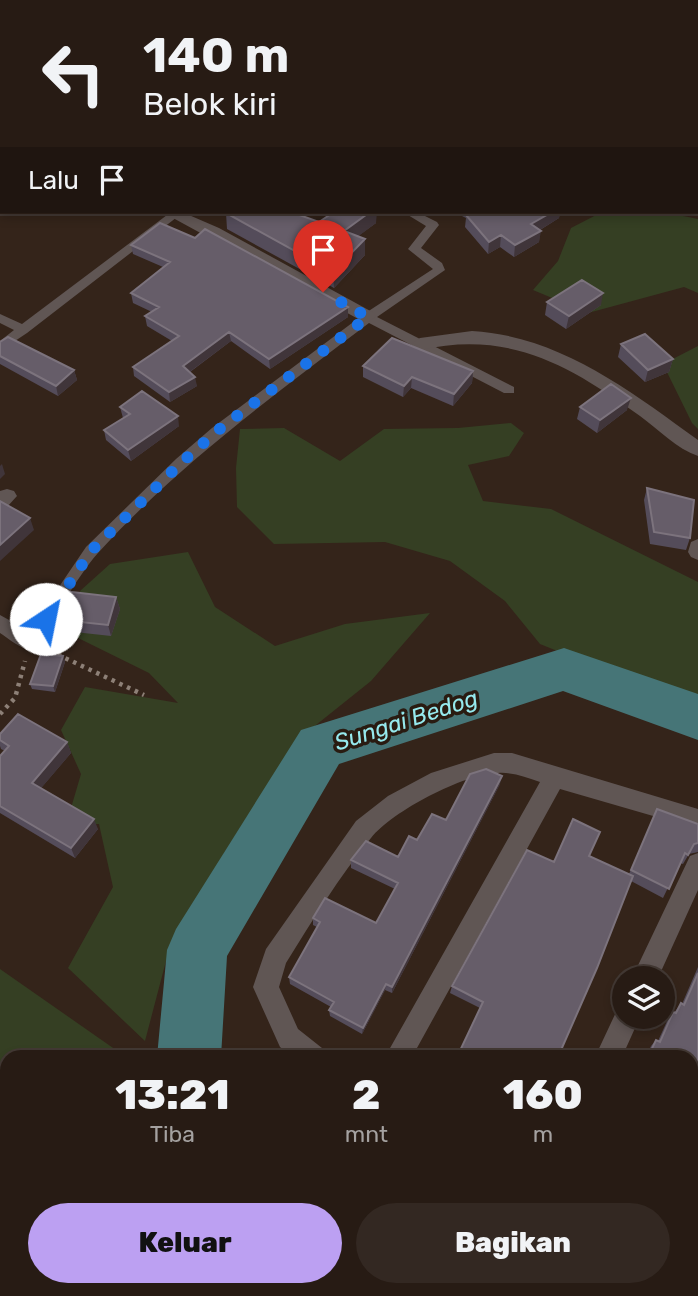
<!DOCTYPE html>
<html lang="id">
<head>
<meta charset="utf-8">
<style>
	body { margin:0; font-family:Rubik,sans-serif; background:#332822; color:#f1f3f6; height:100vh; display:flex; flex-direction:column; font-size:26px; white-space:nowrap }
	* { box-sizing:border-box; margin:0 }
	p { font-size:23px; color:#a4a1a0 }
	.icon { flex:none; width:38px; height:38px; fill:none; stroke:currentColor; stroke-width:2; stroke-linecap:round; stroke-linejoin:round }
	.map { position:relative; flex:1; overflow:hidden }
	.side { position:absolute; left:0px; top:1050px; width:698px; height:247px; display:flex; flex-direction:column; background:#271b14; border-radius:21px 21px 0 0; box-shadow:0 4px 10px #0003,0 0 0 2px #433934 }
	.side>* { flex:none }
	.top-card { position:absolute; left:0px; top:0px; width:698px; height:214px; box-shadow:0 4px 10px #0003,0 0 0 2px #433934; background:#271b14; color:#f1f3f6; overflow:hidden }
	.buttons { position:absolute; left:612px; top:966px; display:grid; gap:14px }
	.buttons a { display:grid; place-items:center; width:63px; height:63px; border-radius:50%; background:#271b14; box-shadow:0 4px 10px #0003,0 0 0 2px #433934; font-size:35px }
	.pin { position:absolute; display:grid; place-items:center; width:60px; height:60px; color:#fff; margin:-72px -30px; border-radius:50% 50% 50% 0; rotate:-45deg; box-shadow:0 0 7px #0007 }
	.pin .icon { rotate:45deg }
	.me { position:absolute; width:77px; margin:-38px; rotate:34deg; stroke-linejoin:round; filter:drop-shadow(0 0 5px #0008) }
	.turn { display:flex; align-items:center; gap:24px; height:147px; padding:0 28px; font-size:32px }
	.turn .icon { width:91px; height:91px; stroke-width:2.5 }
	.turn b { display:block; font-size:49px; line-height:60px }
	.then { display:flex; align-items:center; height:66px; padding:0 28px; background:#0003; gap:14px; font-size:26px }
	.eta { display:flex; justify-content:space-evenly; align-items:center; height:119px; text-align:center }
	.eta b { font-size:42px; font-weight:800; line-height:49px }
	.cta { display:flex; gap:14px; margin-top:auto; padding:14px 28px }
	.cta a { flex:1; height:80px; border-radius:42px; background:#bca0f2; color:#111; font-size:28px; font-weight:800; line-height:80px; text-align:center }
	.cta a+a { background:#332822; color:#f1f3f6 }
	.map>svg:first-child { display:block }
	.green { fill:#353f23 }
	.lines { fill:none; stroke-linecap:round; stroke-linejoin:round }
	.river { fill:#467577; fill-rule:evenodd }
	.path { stroke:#8d8077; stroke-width:4.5; stroke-dasharray:3.5 5; stroke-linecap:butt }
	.lane { fill:#605654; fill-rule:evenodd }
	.street { fill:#605654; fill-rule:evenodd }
	.secondary { fill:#7f6f6d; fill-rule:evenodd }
	.highway { fill:#ac9490; fill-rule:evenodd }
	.wall { fill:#544c5a }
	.shaded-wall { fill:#40353a }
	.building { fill:#665d69; stroke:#7c737d; stroke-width:2 }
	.route { stroke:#1a73e8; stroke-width:12; stroke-dasharray:0 21.6 }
	.labels { text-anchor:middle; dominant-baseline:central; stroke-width:7; stroke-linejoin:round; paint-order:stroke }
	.water-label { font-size:23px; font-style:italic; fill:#96e9ed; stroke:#291b11 }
</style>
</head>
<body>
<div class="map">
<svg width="698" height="1296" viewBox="0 0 698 1296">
	<rect width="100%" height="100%" fill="#34241a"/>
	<!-- green -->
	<path class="green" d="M602 212C635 212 666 211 698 219V293L684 287 588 313 533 290 558 261 571 228Z
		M698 346V429L692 423 663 364Z
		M511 423 524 433 509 456 468 465 483 501 551 509 698 582V695L651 689 540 644 505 601 450 561 385 542 274 544 237 507 236 468 240 429 284 428 340 461 384 429 458 428Z
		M188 552 215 607 275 646 345 624 430 613 371 681 296 741 224 853 166 961 145 1041 68 968 113 887 99 824 66 825 81 774 61 730 85 687 178 703 149 673 74 636 80 591 110 564Z
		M0 969 126 1057H7V1290H130L129 1296H0Z"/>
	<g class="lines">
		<!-- river -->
		<path class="river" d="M564 648 698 694V740L563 691 339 764 227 956 221 1057H157L167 950 176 929 301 730Z
			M135 1290H205V1296H135Z"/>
		<!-- path -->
		<path class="path" d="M50 651 144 695
			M0 714 15 698 25 661"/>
		<!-- lane -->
		<path class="lane" d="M171 212 181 214 27 333 0 351V341L14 330 0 323V314L22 324Z
			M403 212H417L437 222 439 225 421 248 442 263 445 270 377 317 514 387V393H504L369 323C274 395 178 465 98 553 76 578 55 618 37 647H25L23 642 25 637 86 547 176 459 212 428 364 314 433 269 408 249 426 226Z"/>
		<!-- street -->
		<path class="street" d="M514 0H527L528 2H515Z
			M0 115H2V124H0Z
			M162 212H182L219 228 374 313 376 317 368 322 362 321Z
			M472 331C559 336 629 390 698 440V456C677 449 658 429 640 416 569 365 510 330 420 350L411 344 420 338Z
			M7 489 14 491 17 496 7 507 0 509V491Z
			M698 539V560L691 557 688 552 691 542Z
			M0 615 38 636 41 642 38 648C24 653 12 641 0 633Z
			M494 753H512L698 809V829L560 789 412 1057H385L540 782C526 777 513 772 498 773 463 774 393 811 371 838 339 877 312 921 286 963L279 987 298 1029 322 1048 326 1057H292L280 1047 253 987 266 949 356 821 388 796 431 773Z
			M698 853V890L658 978H632L690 856Z
			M625 1005V1017H640L622 1057H595L618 1008Z
			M318 1290H354L357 1296H321Z
			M485 1290H515L512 1296H482Z"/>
		<!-- secondary -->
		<path class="secondary" d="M40 0H54L39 2Z
			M2 22V30L0 31V23Z"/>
		<!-- highway -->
		<path class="highway" d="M0 0H8L0 5Z
			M25 0H39L24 2Z
			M2 13V21L0 22V14Z"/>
	</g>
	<!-- wall -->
	<path class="wall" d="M2 134V175L0 174V135Z
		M454 212H560L559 218 540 230 539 242 514 257 500 247 488 254 465 227 466 218Z
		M226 213 319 222 376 223 358 236 365 239V255L334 288 227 229Z
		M131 245 348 317 270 369 231 341 190 372 197 386 170 402 134 376 133 367 172 341 147 326 145 316 152 312 133 303 131 293 163 267 133 254Z
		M547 302 601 305 566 329 545 315Z
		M0 342 74 370 77 380 58 396 0 364Z
		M621 344 673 359 669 372 645 382 618 357Z
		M363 366 473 371 472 383 453 406 411 388 403 397 363 377Z
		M120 407 179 426 131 461 106 440 104 430 123 418Z
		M580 407 627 410 597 433 577 419Z
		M647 488 690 538 686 550 650 544 644 500Z
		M116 597 120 609 111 636 56 630 52 619Z
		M63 656 65 662 55 692 32 689 30 684Z
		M0 734 67 742 71 753 41 788 98 829 75 858 0 813V756L5 751 1 749 0 746Z
		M500 784 392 993 385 990 362 1034 330 1016 329 1010 331 1007 290 984 289 977 317 927 313 925V918L376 923 395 889 351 868V860L398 857 417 840Z
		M653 819 698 824V852L689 854 683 864 680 863 663 898 631 881 480 1008 450 993 452 986 554 862 589 856 629 874Z
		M698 967V1151L691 1057H646L651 1046 656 1040 658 1041 668 1019 673 1012 674 1013 681 1003 682 1004Z"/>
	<!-- shaded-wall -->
	<path class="shaded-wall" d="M370 212H377L376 223 344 247V231Z
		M552 212H560L559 218 530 236 531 224Z
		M541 231 539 242 514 257 515 245Z
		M501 235 500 247 488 254 489 242Z
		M365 239V255L334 288 333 272Z
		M603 293 601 305 566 329 569 316Z
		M348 307V317L270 369 269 359Z
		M229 332 231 341 184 376 183 366Z
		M673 359 669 372 645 382 648 370Z
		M74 370 77 380 58 396 56 386Z
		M473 371 472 383 453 406 454 394Z
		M195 377 197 386 170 402 169 392Z
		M412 377 411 388 403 397 404 386Z
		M631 398 627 410 597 433 600 420Z
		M178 416 179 426 131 461 128 450Z
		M2 464 5 474 0 479V466Z
		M30 518 34 530 0 561V545Z
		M116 597 120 609 111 636 108 625Z
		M63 656 65 662 55 692 53 686Z
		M67 742 71 753 37 793 32 783Z
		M502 776 500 784 392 993V987Z
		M94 819 98 829 75 858 71 848Z
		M386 984 385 990 362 1034 363 1028Z"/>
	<!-- building -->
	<path class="building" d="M78 0H274L277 2H80Z
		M2 134V165L0 164V135Z
		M227 212H291L319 222 334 212H370L344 231 365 239 333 272 226 213Z
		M472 212H552L531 224 541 231 515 245 501 235 489 242 466 215Z
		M160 223 195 238 205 229 348 307 269 359 229 332 183 366 195 377 169 392 133 367 179 336 145 316 159 307 131 293 170 262 131 245Z
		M582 280 603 293 569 316 547 302Z
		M645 334 673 359 648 370 621 344Z
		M8 337 74 370 56 386 0 356V342Z
		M392 338 473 371 454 394 412 377 404 386 363 366Z
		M611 384 631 398 600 420 580 407Z
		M142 391 178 416 128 450 104 430 130 414 120 407Z
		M647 488 694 500 690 538 654 532Z
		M0 501 30 518 0 545Z
		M63 591 116 597 108 625 52 619Z
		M41 654 63 656 53 686 30 684Z
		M18 714 67 742 32 783 94 819 71 848 0 806V756L9 746 0 740V734Z
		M486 769 502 776 392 987 386 984 363 1028 329 1010 334 1002 289 977 320 922 313 918 325 898 376 923 398 883 351 860 366 841 398 857 409 836 417 840 432 814 446 820 470 774Z
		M657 809 698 824V843L694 844 688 855 685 853 669 889 631 870Z
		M573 819 600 832 589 856 633 876 597 968 558 1057H457L483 1002 452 986 527 850 554 862Z
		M698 973V1151L691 1167V1057H648L656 1040 660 1042 673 1012 676 1013 681 1003 684 1005Z
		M691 1208 698 1212V1296H543L546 1290H691Z"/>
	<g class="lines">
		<!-- route -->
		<path class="route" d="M46 619 91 551 181 463 217 431 368 317 323 292"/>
	</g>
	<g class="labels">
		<!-- water labels -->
		<g class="water-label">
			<text transform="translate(406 720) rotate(-18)">Sungai Bedog</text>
		</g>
	</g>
</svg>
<div class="buttons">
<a><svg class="icon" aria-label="layers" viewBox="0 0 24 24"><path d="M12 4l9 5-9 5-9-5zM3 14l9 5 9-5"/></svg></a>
</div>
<div class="pin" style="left:323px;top:292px;background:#d93025"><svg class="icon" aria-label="arrive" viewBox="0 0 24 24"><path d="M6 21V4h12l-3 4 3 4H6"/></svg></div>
<svg class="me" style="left:46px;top:619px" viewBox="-20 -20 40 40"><circle r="19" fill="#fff"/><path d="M0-13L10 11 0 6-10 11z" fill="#1a73e8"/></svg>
<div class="top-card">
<div class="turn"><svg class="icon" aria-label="left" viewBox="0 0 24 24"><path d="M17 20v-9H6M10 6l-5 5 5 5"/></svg><div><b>140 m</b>Belok kiri</div></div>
<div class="then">Lalu<svg class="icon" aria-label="arrive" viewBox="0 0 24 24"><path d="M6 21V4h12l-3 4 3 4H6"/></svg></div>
</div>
<section class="side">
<div class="eta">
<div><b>13:21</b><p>Tiba</p></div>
<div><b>2</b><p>mnt</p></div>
<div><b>160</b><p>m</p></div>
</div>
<div class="cta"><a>Keluar</a><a>Bagikan</a></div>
</section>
</div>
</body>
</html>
